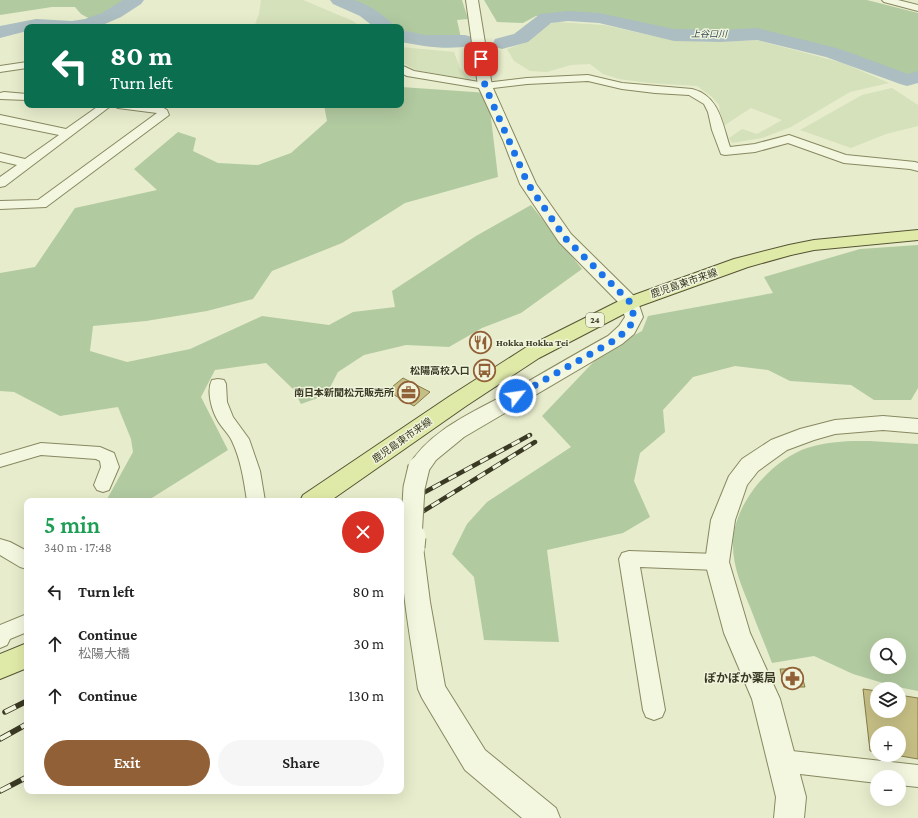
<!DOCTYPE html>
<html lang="en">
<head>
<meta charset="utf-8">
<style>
	body { margin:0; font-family:"Crimson Pro","Noto Sans JP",serif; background:#f6f6f6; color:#222; height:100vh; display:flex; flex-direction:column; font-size:15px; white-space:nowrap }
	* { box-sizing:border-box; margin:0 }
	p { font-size:13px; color:#767676 }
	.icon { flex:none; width:22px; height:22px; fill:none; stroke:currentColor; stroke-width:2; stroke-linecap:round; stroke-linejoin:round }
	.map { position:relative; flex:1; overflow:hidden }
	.sheet { position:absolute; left:24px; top:498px; width:380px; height:296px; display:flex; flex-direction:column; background:#fff; border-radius:8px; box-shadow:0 4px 16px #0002 }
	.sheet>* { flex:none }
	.hud { position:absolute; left:24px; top:24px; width:380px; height:84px; border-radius:8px; box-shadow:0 4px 16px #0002; background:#0b6e4f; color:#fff; overflow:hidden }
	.controls { position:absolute; left:870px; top:638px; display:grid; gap:8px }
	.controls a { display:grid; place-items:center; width:36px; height:36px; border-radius:50%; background:#fff; box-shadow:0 4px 16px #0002; font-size:20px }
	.pin { position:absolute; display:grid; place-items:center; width:34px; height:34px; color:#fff; margin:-17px; border-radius:8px; box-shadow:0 2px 6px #0006 }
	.me { position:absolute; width:44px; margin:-22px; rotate:60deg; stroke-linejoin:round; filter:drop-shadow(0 0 3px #0008) }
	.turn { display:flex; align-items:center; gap:14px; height:84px; padding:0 20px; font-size:18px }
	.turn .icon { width:52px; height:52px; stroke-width:2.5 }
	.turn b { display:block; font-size:28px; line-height:34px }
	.round { display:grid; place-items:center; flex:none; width:42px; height:42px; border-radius:21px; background:#f6f6f6 }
	.headline { display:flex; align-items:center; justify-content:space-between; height:68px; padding:0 20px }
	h1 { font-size:24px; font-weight:600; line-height:30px; color:#1e9e55 }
	.action { display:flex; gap:8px; margin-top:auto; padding:8px 20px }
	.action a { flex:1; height:46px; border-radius:24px; background:#926036; color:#fff; font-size:16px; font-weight:600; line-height:46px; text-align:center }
	.action a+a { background:#f6f6f6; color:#222 }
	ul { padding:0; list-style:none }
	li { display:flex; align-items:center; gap:12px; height:52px; padding:0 20px }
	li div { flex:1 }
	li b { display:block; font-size:15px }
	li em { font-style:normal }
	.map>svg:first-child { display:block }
	.farmland { fill:#d5e1ba }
	.green { fill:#b2caa0; fill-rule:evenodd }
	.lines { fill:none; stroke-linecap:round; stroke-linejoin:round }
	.river { fill:#acbec1; fill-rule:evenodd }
	.building { fill:#c6bf85; stroke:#857d49 }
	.minor-casing { stroke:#888861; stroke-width:2 }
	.tertiary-casing { stroke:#888861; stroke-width:2 }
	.primary-casing { stroke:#565434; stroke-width:2 }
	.minor { fill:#f3f7df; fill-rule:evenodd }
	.tertiary { fill:#f3f7df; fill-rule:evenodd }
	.primary { fill:#e0eaa8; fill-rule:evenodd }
	.rail-far1-casing { stroke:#3a3923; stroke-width:4.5 }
	.rail-casing { stroke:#3a3923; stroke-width:5.5 }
	.rail-far1 { stroke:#eff4db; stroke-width:3; stroke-dasharray:9; stroke-linecap:butt }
	.rail { stroke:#eff4db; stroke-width:4; stroke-dasharray:12; stroke-linecap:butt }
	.tertiary-bridge-far1-casing { stroke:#888861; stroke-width:23; stroke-linecap:butt }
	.tertiary-bridge-casing { stroke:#888861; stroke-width:29; stroke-linecap:butt }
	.tertiary-bridge-far1 { stroke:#f3f7df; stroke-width:21 }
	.tertiary-bridge { stroke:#f3f7df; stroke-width:27 }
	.route { stroke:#1a73e8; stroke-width:7; stroke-dasharray:0 12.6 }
	.labels { text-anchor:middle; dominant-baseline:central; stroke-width:3; stroke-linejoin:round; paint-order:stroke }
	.far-water-label { font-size:9px; font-style:italic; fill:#344a58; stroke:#eff4db }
	.shield { fill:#eff4db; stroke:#70715a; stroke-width:1 }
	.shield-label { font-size:9px; font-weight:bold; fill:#3a3923 }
	.street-label { font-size:10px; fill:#3a3923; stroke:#eff4db }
	.poi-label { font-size:10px; font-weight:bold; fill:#3a3923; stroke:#eff4db; text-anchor:end }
	.near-poi-label { font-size:12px; font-weight:bold; fill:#3a3923; stroke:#eff4db; text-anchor:end }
</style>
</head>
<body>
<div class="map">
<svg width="918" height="818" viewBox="0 0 918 818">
	<rect width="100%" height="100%" fill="#e7eccc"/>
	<!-- farmland -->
	<path class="farmland" d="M261 0H303L353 21 361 27H254L259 14Z
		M557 22 604 25 671 40 719 42 756 40 843 63 889 83 850 92 791 127 762 138 732 143 729 138 742 129 757 134 782 120 751 108 722 127 719 105 712 97 697 86 649 83 619 79 603 74 590 64 571 65 547 72 530 71 514 61 507 49 524 43 537 34 545 25Z
		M401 47 454 52 460 68 471 80 416 70 401 62Z
		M892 88 918 105V126L886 134 851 148 800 130 862 95Z"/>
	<!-- green -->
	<path class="green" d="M0 0H126L105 16 92 20 81 14 75 7H52L0 15Z
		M347 0H462L468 19 457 20 461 38 413 37 401 33V27H391L370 11Z
		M484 0H867L918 13V74L908 76 837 50 756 31 677 32 605 16 572 13 536 16 523 23 497 22Z
		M401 87 488 93 498 177 405 203 342 243 272 271 253 299 207 311 146 321 93 326 90 351 127 362 190 349 262 316 329 325 353 312 395 307 392 291 476 236 531 205 582 269 521 313 482 328 449 347 406 345 364 355 338 372 326 395 301 404 293 389 266 363 215 370 201 397 228 450 147 501H106L133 452 131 439 118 407 60 416 14 392 0 391V273L35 267 75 208 157 190 134 169 178 132 196 138 193 151 218 163 258 165 291 153 327 121 324 105H401Z
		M918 245V388L911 400H874L851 385 790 381 768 370 735 366 693 377 663 410 665 432 640 453 634 481 650 517 623 533 547 550 559 642 484 640 474 577 452 554 467 524 487 502 571 447 542 416 603 352 642 331 648 316 773 293 764 277 860 249Z
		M870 441 918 444V691L893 686 853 674 814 656 772 663C765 644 757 626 750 607 742 587 733 567 733 546 732 505 770 461 807 448 828 441 849 441 870 441ZM877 645H899V667H877Z"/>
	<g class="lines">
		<!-- river -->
		<path class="river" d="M123 0H144L141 4 121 17 98 27H27V31L0 38V26L36 19 72 21 85 19 102 13Z
			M330 0C337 0 346 0 353 0 365 2 388 17 395 27H374L360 16 333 4Z
			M568 11 599 13 674 29 721 30 757 28 840 49 908 74 918 71V83L907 86 900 84 826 57 757 40 721 42 674 41 599 23 568 21 551 23 528 42 502 49 495 47 493 43 495 39 514 34 540 14Z
			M401 30 425 35H465L472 37 474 41 472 45C449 51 423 46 401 42Z"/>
	</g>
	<!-- building -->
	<path class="building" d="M403 378 430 392 414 406 387 391Z
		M780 669H800L805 687H784Z
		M863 689 877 691V711H899V695L918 698V759L895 755H899V733H877V752L870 751Z"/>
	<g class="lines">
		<defs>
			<path id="minor" d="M882 0H898L918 5V11L884 2Z
				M27 62V68L0 72V66Z
				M401 65 414 71 485 83 527 78 588 75 622 83 692 89C720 96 722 124 730 147L755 144 789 135 846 155 915 162 918 163V171L910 169 844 163 788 143 755 152 725 155 721 154 712 130 708 112 704 104 689 95 655 93 622 89 588 81 527 84 485 89 407 76 401 73Z
				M4 92 27 94V100L0 99V93Z
				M100 105H153L162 107 167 110 169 115 46 207 0 209V201L38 200 157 113 118 108 112 105 5 186 0 187V177L17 165 0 161V153L25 159 59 135 0 123V115L66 129Z
				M218 379 224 380 226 384 227 402 233 417 249 439 260 471 265 501H247C244 481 241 460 232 441 229 434 222 428 218 421 212 411 206 391 212 380Z
				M41 443 100 447 114 453 119 467 109 490 103 492 97 490 94 485 101 467 100 461 96 459 41 455 0 467V455Z
				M0 539 10 542 27 551V569L20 567 0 555Z
				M629 551 717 554 724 556 727 562 724 568 717 570 640 567 665 710 662 717 654 720 646 717 643 710 619 559 622 553Z
				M27 614V632L10 639 7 645 0 648V625Z
				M783 750 918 765V787L899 785V777H877V783L783 772 775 769 771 761 775 753Z"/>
			<path id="tertiary" d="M466 0H478L492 86 536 184 571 234 637 299 643 317 634 334 622 344 464 437 436 460 427 473 419 475 411 473 408 467C429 430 474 412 510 392 543 373 575 354 608 336L619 326 625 317 621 305 559 242 520 184 503 140 478 86Z
				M883 416 918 419V433L883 430 835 434 814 440 787 450 758 471 747 485 735 520 729 562 750 633 780 699 806 797 804 818H774L776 797 752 699 724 633 705 562 711 520 729 476 742 459 771 440 800 429 835 420Z
				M411 538 420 540 423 547 430 602 445 686 485 750 556 808 560 818H522L465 770 422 698 418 689C411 640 401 592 401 543L402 540Z"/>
			<path id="primary" d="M918 230V240L814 250 791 255 748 267 637 307 539 358 466 406 330 501H300L303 495 450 396 525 348 623 299 734 259 789 245 814 240Z
				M27 643V668L0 679V654Z"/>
		</defs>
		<!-- minor casing -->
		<use href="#minor" class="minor-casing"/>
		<!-- tertiary casing -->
		<use href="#tertiary" class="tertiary-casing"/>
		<!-- primary casing -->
		<use href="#primary" class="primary-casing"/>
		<!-- minor -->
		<use href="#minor" class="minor"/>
		<!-- tertiary -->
		<use href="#tertiary" class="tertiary"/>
		<!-- primary -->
		<use href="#primary" class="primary"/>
		<defs>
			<path id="rail-far1" d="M401 505 530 435
				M401 525 535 442"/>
			<path id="rail" d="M5 712 27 701
				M0 739 27 724
				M0 791 27 777"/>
		</defs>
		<!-- rail-far1 casing -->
		<use href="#rail-far1" class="rail-far1-casing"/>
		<!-- rail casing -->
		<use href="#rail" class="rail-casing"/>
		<!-- rail-far1 -->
		<use href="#rail-far1" class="rail-far1"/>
		<!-- rail -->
		<use href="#rail" class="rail"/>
		<defs>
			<path id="tertiary-bridge-far1" d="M411 538 414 488 419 467"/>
			<path id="tertiary-bridge" d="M411 547 412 537"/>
		</defs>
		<!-- tertiary-bridge-far1 casing -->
		<use href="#tertiary-bridge-far1" class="tertiary-bridge-far1-casing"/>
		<!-- tertiary-bridge casing -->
		<use href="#tertiary-bridge" class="tertiary-bridge-casing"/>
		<!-- tertiary-bridge-far1 -->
		<use href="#tertiary-bridge-far1" class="tertiary-bridge-far1"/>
		<!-- tertiary-bridge -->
		<use href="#tertiary-bridge" class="tertiary-bridge"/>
	</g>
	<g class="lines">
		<!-- route -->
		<path class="route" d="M481 59 485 86 528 184 565 238 630 302C638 323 630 327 615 340L516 396"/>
	</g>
	<!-- icons -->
	<defs>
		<symbol id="restaurant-ring" viewBox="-11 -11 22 22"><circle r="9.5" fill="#eff4db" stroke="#926036" stroke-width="1.5"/><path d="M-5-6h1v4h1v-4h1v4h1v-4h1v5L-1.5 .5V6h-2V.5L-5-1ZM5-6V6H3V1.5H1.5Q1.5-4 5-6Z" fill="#926036"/></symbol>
		<symbol id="bus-ring" viewBox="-11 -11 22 22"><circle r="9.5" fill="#eff4db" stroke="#926036" stroke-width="1.5"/><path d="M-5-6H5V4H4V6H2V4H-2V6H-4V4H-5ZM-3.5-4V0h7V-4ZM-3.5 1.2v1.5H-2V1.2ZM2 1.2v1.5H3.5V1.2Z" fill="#926036"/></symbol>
		<symbol id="office-ring" viewBox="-11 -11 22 22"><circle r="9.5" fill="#eff4db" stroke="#926036" stroke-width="1.5"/><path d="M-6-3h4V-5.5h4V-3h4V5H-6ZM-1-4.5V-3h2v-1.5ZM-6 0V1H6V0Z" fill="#926036"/></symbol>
		<symbol id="pharmacy-ring" viewBox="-11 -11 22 22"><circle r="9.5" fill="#eff4db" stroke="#926036" stroke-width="1.5"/><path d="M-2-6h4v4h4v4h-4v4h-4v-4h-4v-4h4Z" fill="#926036"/></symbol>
	</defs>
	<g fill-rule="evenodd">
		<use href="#restaurant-ring" x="468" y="330" width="25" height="25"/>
		<use href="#bus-ring" x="472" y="358" width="25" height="25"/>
		<use href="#office-ring" x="396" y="380" width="25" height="25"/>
		<use href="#pharmacy-ring" x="780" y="666" width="25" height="25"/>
	</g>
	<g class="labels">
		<!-- far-water labels -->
		<g class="far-water-label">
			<text x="709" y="34">上谷口川</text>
		</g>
		<!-- shield labels -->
		<rect class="shield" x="586" y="313" width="18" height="14" rx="3"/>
		<g class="shield-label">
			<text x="595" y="320">24</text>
		</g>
		<!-- street labels -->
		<g class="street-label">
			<text transform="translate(684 283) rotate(-19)">鹿児島東市来線</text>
			<text transform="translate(402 440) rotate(-35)">鹿児島東市来線</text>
		</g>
		<!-- poi labels -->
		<g class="poi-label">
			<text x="496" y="342" text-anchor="start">Hokka Hokka Tei</text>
			<text x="470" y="370">松陽高校入口</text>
			<text x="394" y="392">南日本新聞松元販売所</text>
		</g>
		<!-- near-poi labels -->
		<g class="near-poi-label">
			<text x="776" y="678">ぽかぽか薬局</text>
		</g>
	</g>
</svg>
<div class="controls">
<a><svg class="icon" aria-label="search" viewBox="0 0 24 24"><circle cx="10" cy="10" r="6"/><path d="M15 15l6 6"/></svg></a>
<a><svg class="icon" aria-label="layers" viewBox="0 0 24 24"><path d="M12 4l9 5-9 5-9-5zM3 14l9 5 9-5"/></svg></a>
<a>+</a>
<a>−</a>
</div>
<div class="pin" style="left:481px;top:59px;background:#d93025"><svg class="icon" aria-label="arrive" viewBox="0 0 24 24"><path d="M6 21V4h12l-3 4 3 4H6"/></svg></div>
<svg class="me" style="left:516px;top:396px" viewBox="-20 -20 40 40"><circle r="17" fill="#1a73e8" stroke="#fff" stroke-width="3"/><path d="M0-11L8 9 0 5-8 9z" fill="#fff"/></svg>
<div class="hud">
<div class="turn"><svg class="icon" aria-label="left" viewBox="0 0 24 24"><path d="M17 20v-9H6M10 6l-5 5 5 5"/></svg><div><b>80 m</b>Turn left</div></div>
</div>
<section class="sheet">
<div class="headline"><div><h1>5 min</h1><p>340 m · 17:48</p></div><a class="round" style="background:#d93025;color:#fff"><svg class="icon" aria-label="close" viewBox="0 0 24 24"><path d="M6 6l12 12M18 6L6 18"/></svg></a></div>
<ul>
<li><svg class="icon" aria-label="left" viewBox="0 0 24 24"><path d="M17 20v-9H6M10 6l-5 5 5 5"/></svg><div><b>Turn left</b></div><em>80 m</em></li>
<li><svg class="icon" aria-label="ahead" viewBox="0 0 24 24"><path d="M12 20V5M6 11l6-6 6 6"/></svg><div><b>Continue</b><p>松陽大橋</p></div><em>30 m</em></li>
<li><svg class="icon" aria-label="ahead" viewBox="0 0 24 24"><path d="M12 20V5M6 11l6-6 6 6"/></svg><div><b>Continue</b></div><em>130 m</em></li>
</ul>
<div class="action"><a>Exit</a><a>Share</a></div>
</section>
</div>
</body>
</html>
